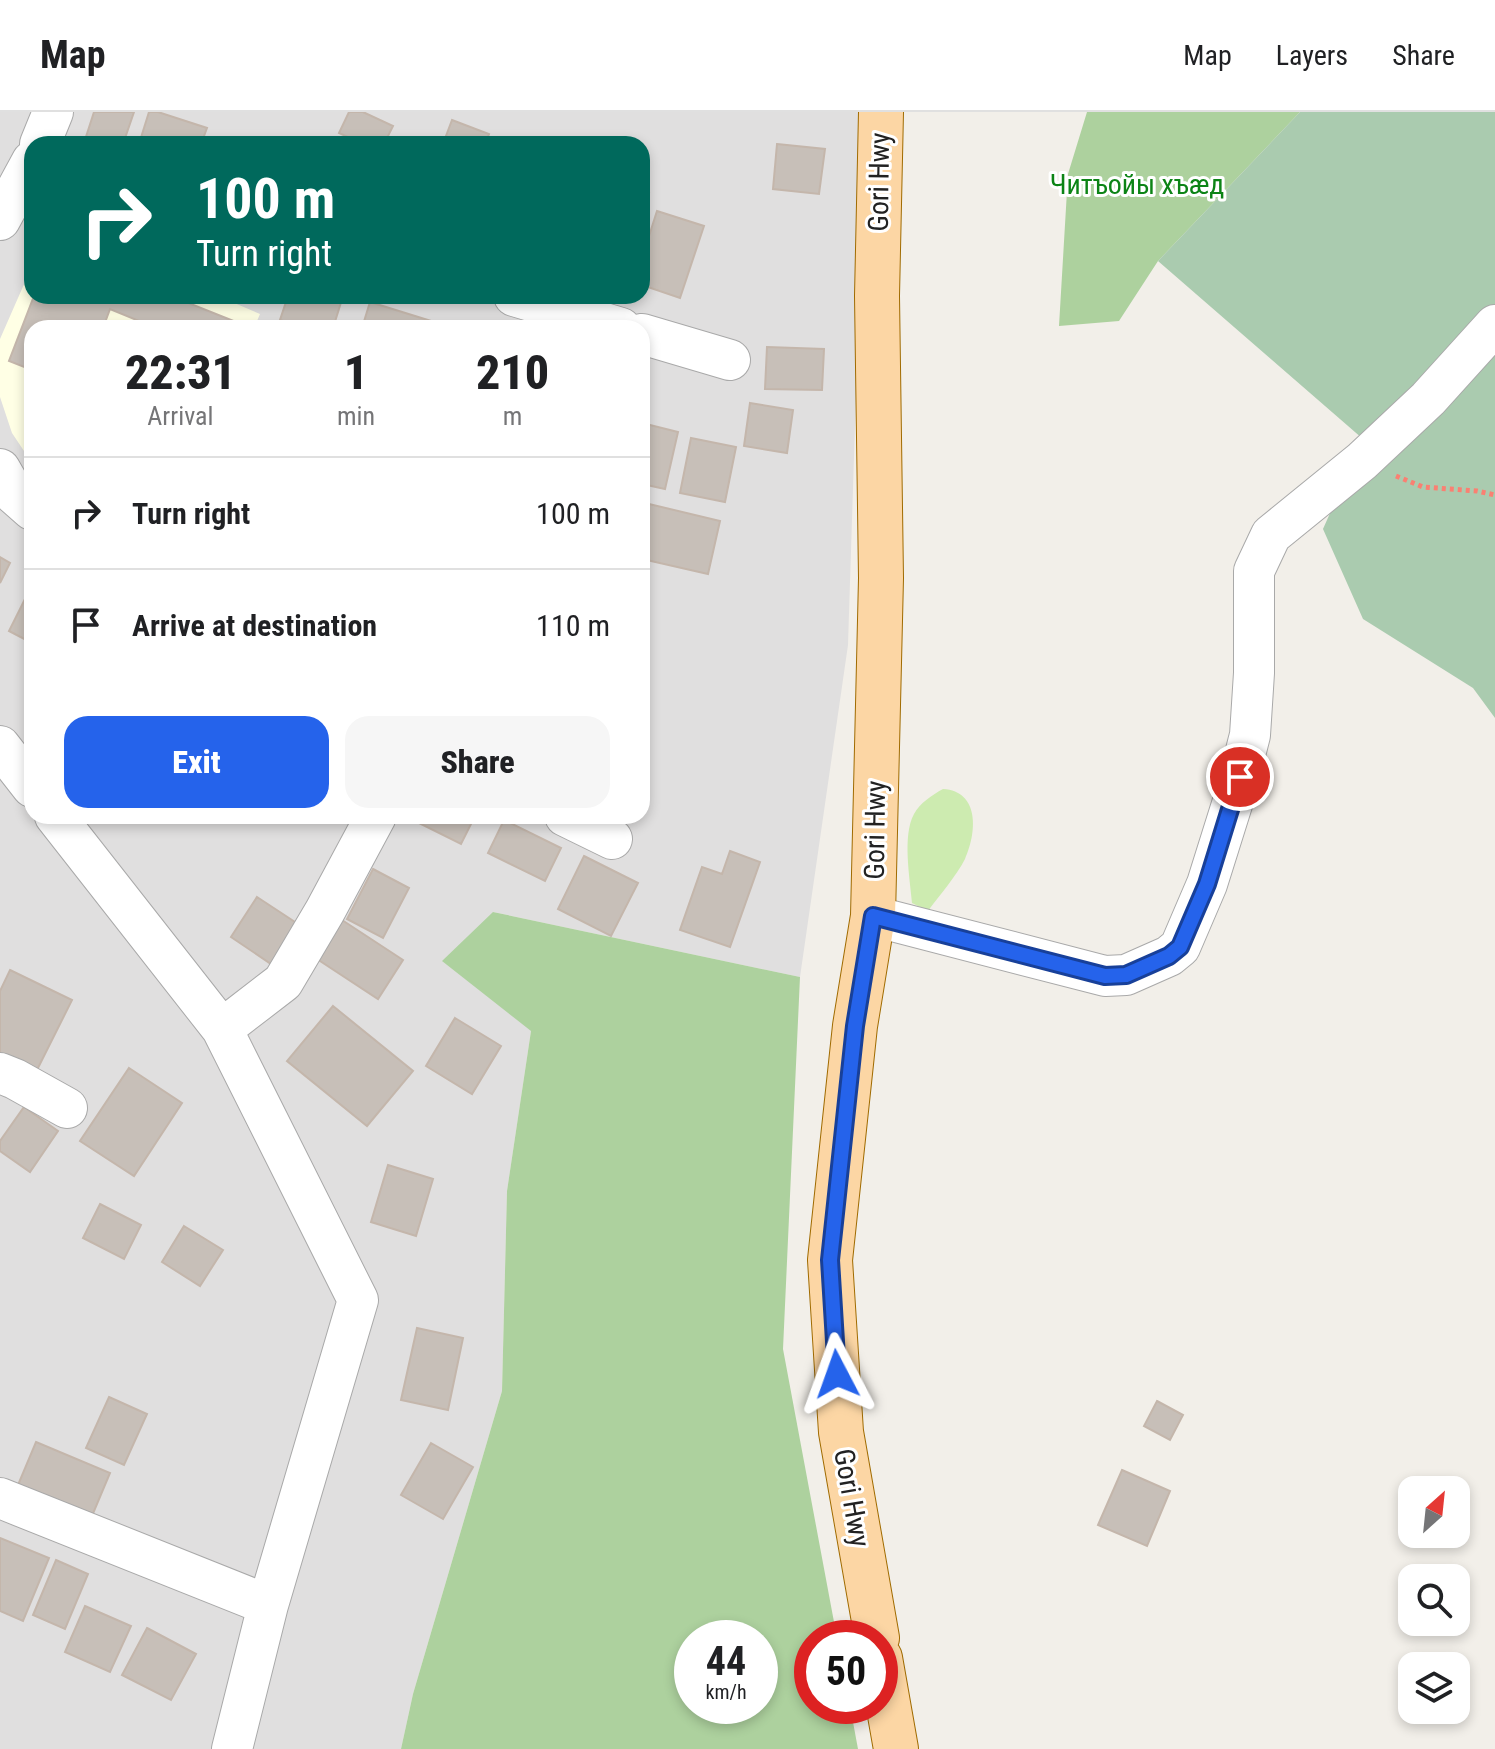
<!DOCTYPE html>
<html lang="en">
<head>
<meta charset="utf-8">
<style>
	body { margin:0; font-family:"Roboto Condensed",sans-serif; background:#f6f6f6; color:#202124; height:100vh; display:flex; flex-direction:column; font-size:30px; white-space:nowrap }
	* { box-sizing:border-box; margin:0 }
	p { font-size:26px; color:#757577 }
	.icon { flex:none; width:44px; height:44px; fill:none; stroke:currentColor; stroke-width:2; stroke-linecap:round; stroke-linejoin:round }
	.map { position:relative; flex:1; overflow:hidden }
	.details { position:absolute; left:24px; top:208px; width:626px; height:504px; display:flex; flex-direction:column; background:#fff; border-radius:24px; box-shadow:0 4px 12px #0003 }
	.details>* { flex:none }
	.top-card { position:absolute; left:24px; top:24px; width:626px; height:168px; border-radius:24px; box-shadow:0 4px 12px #0003; background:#00695c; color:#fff; overflow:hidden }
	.needle { width:52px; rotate:27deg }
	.fabs { position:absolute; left:1398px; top:1364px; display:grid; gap:16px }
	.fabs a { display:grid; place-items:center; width:72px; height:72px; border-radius:16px; background:#fff; box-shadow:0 4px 12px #0003; font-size:40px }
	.speed { position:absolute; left:674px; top:1508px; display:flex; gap:16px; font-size:40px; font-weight:700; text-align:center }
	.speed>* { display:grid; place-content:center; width:104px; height:104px; border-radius:50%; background:#fff; box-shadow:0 4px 12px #0003; line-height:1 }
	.speed small { font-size:20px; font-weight:400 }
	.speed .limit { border:12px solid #d22; background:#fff; color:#111 }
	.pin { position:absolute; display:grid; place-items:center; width:68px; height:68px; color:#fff; margin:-34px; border:4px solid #fff; border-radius:50%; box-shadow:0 2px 8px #0007 }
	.me { position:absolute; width:88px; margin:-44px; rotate:356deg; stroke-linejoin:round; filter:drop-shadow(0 0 6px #0008) }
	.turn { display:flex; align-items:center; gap:28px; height:168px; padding:0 40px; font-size:36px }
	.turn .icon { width:104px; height:104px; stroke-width:2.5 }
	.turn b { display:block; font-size:56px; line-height:68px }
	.eta { display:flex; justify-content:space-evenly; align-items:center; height:136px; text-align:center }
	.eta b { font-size:48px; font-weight:800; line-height:56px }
	.primary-button { display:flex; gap:16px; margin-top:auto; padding:16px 40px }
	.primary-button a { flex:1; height:92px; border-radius:24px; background:#2563eb; color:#fff; font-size:32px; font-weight:800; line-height:92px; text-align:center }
	.primary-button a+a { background:#f6f6f6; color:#202124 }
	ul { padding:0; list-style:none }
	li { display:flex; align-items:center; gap:24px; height:112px; padding:0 40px; border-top:2px solid #e0e0e0 }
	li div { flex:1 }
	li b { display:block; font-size:30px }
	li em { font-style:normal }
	header { display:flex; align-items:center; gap:48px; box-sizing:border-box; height:112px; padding:0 40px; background:#fff; border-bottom:2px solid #e0e0e0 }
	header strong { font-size:38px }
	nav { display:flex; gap:44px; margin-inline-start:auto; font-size:28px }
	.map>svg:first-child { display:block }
	.residential { fill:#e0dfdf; fill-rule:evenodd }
	.education { fill:#ffffe5 }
	.grass { fill:#cdebb0 }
	.forest { fill:#add19e; fill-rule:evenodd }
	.cemetery { fill:#aacbaf }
	.building { fill:#c7bfb8; stroke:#c4b6ab; stroke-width:2 }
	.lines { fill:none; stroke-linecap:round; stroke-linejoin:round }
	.minor-casing { stroke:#a9a9a9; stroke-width:42 }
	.major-casing { stroke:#a06b00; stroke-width:46 }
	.path { stroke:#fa8072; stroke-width:5; stroke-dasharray:4 4; stroke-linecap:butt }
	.minor { stroke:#fff; stroke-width:40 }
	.major { stroke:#fcd6a4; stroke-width:44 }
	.route-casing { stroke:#184099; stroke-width:20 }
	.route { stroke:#2563eb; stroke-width:14 }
	.labels { text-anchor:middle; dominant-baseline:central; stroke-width:6; stroke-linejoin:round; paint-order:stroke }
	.street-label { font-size:28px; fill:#222; stroke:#fff }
	.park-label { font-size:28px; fill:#0c8416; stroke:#fff }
</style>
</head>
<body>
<header>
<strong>Map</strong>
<nav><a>Map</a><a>Layers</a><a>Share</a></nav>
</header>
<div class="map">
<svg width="1495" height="1637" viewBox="0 0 1495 1637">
	<rect width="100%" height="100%" fill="#f2efe9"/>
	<!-- residential -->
	<path class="residential" d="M0 0H865L848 533 800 865 493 800 531 919 507 1079 502 1279 413 1582 401 1637H0ZM32 32H642V184H32ZM32 216H642V704H32Z"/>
	<!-- education -->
	<path class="education" d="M32 154V184H218L260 202 254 216H32V351L12 321 0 285V227Z"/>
	<!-- grass -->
	<path class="grass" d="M943 677C980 679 977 721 965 747 957 763 939 784 928 799L912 791C910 766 902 724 914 702 920 691 932 683 943 677Z"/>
	<!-- forest -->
	<path class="forest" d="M1087 0H1300L1158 149 1119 209 1059 214 1068 62Z
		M493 800 800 865 783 1237 837 1526H812V1594H850L858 1637H401L413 1582 502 1279 507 1079 531 919 442 849ZM692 1526H760V1594H692Z"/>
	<!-- cemetery -->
	<path class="cemetery" d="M1300 0H1495V606L1473 576 1363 507 1323 417 1363 327 1158 149Z"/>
	<!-- building -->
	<path class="building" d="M94 0H134L123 32 84 31Z
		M149 0H158L207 16 201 32H139Z
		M349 0H363L393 14 384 32H363L339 21Z
		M452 8 489 22 485 32H443Z
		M777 32 825 37 819 82 773 77Z
		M642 79 649 81 642 106Z
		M657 99 704 114 680 186 642 173V146Z
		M34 184H171L246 214V216H156L110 197 103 216H32V258L9 249Z
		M288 184H343L333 216H303L280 208Z
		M370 190 431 209 429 216H362Z
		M767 235 824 237 822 278 765 277Z
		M750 291 793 298 787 341 744 334Z
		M642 311 678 320 665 377 642 372Z
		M691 326 736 335 725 390 680 381Z
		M649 392 720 409 708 462 642 447V422Z
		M0 445 10 451 0 471Z
		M32 473V531L9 519Z
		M405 704H475L461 732Z
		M504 708 561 736 545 769 488 741Z
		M730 739 760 750 730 835 680 818 702 755 722 762Z
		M584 744 638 771 611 824 558 797Z
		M373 757 409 776 383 826 347 807Z
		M257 785 298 812 271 852 231 825Z
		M342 808 403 848 378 887 317 847Z
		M10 858 72 888 34 964 0 947V879Z
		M333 894 413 959 367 1014 287 949Z
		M455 906 501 934 472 982 426 954Z
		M129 956 182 991 134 1064 80 1029Z
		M24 995 58 1019 30 1060 0 1039V1029Z
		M388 1053 433 1067 416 1124 371 1110Z
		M100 1092 141 1113 124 1147 83 1126Z
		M184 1114 223 1138 200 1174 162 1150Z
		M417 1216 463 1226 448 1298 401 1288Z
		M109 1285 147 1302 124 1353 86 1336Z
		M1157 1289 1183 1303 1170 1328 1144 1314Z
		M36 1330 110 1361 92 1404 18 1373Z
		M431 1331 473 1355 443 1407 401 1383Z
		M1122 1358 1170 1379 1147 1434 1098 1413Z
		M0 1426 49 1446 23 1509 0 1499Z
		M56 1448 88 1462 65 1517 33 1503Z
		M85 1494 131 1514 110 1560 65 1540Z
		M147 1516 196 1542 171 1588 122 1563Z"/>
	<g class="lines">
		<defs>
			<path id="minor" d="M40 32 53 0
				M0 108 32 49
				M514 184 621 216
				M642 222 730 248
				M0 357 15 383 32 398
				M0 634 32 675
				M55 704 222 917 358 1188 268 1493 232 1637
				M565 704 612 727
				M873 804 1105 864 1126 863 1169 844 1180 835 1207 772 1234 686 1250 623 1254 561V459L1271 423 1362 349 1428 287 1495 213
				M222 917 283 870 325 799 376 704
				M0 961 15 967 67 996
				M0 1386 268 1493"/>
			<path id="major" d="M877 1526 841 1320 830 1148 855 914 873 804 881 466 877 184 881 0
				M880 1546 896 1637"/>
		</defs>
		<!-- minor casing -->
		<use href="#minor" class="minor-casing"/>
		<!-- major casing -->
		<use href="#major" class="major-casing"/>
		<!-- path -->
		<path class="path" d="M1396 364 1423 375 1477 379 1495 383"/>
		<!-- minor -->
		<use href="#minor" class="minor"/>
		<!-- major -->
		<use href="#major" class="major"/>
	</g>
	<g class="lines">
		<defs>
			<path id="route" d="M837 1262 830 1148 855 914 873 804 1105 864 1126 863 1169 844 1180 835 1207 772 1240 665"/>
		</defs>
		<!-- route casing -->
		<use href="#route" class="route-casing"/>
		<!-- route -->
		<use href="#route" class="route"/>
	</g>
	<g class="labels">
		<!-- street labels -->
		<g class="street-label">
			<text transform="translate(879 70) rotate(-89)">Gori Hwy</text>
			<text transform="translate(875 718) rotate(-89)">Gori Hwy</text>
			<text transform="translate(852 1386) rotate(80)">Gori Hwy</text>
		</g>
		<!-- park labels -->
		<g class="park-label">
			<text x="1137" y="72">Читъойы хъæд</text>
		</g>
	</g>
</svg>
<div class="fabs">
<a><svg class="needle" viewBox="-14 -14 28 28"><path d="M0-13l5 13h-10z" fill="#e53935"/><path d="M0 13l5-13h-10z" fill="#757577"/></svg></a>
<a><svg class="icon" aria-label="search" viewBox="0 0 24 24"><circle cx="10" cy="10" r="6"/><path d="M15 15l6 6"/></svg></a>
<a><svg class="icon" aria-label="layers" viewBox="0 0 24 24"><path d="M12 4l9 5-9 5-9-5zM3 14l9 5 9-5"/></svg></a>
</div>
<div class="speed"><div>44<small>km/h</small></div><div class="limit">50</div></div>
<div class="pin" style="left:1240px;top:665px;background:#d93025"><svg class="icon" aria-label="arrive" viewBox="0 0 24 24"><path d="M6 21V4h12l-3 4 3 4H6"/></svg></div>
<svg class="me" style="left:837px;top:1262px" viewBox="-20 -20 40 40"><path d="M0-17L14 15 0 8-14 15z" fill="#2563eb" stroke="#fff" stroke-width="4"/></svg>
<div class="top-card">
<div class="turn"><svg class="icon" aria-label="right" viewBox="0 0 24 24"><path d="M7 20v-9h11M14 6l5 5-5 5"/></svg><div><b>100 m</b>Turn right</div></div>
</div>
<section class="details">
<div class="eta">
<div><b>22:31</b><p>Arrival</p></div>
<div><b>1</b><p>min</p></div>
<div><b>210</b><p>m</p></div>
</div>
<ul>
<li><svg class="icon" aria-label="right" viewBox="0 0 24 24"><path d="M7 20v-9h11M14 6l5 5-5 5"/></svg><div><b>Turn right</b></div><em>100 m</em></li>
<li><svg class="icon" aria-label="arrive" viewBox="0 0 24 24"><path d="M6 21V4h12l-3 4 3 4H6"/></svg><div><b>Arrive at destination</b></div><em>110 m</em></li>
</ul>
<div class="primary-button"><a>Exit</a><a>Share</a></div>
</section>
</div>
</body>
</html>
